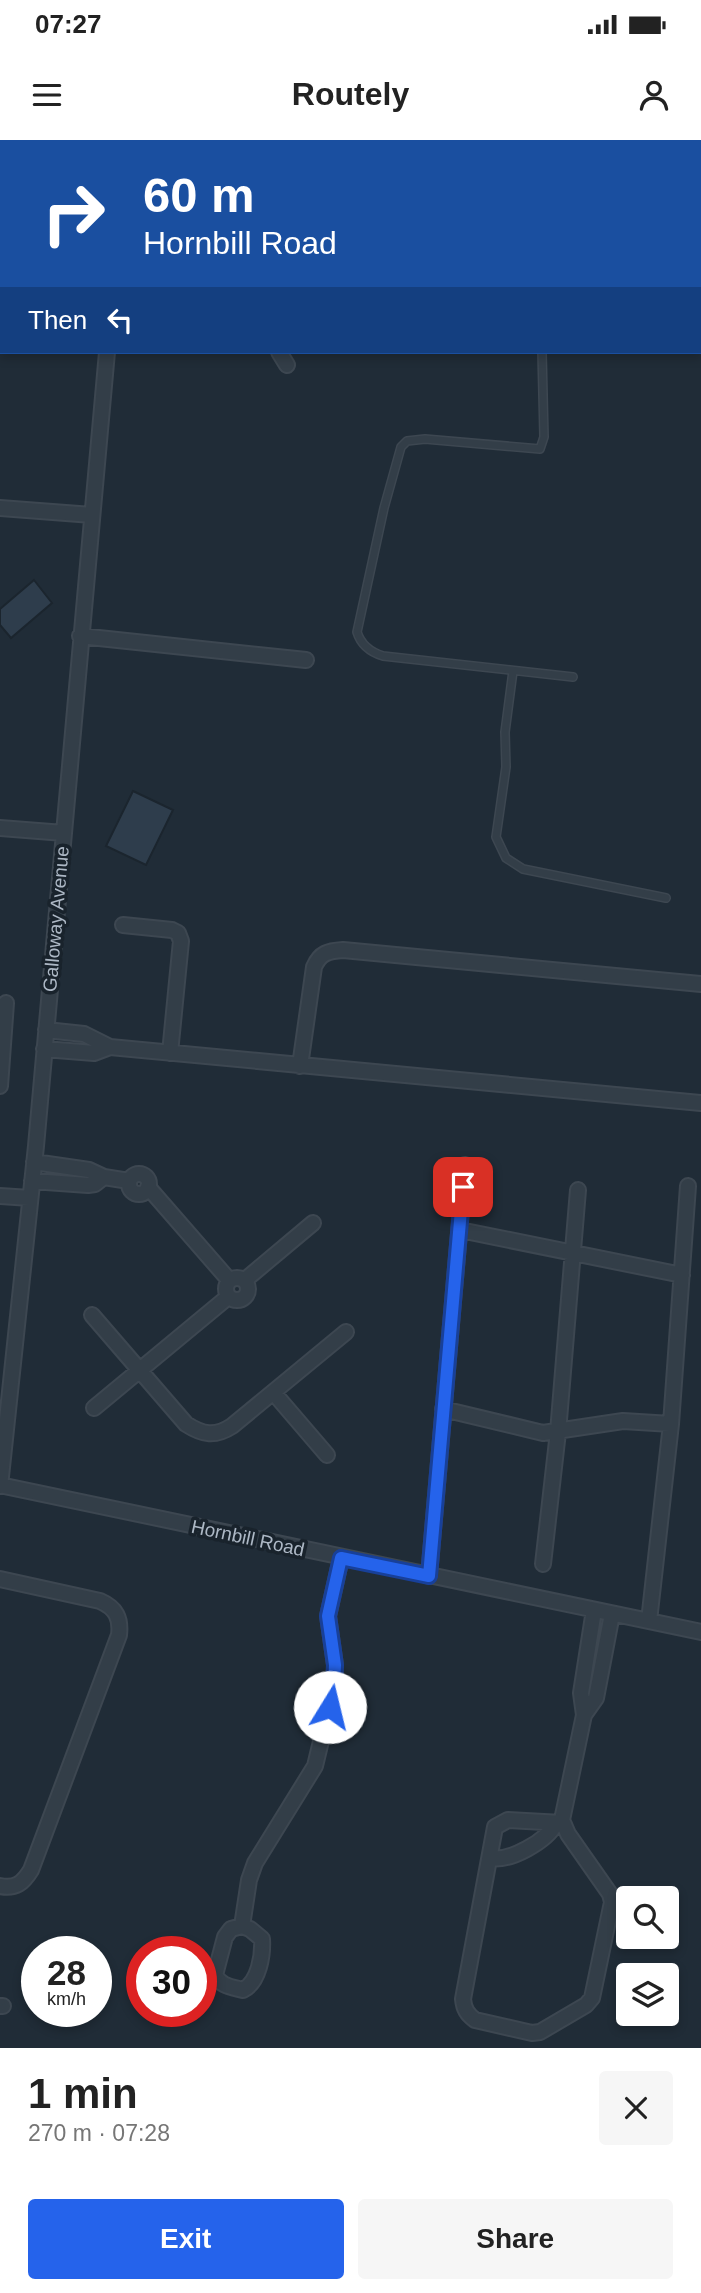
<!DOCTYPE html>
<html lang="en">
<head>
<meta charset="utf-8">
<style>
	body { margin:0; font-family:Helvetica,sans-serif; background:#f6f6f6; color:#222; height:100vh; display:flex; flex-direction:column; font-size:26px; white-space:nowrap }
	* { box-sizing:border-box; margin:0 }
	p { font-size:23px; color:#767676 }
	.icon { flex:none; width:38px; height:38px; fill:none; stroke:currentColor; stroke-width:2; stroke-linecap:round; stroke-linejoin:round }
	.map { position:relative; height:1908px; overflow:hidden }
	.details { display:flex; flex-direction:column; background:#fff; flex:1 }
	.details>* { flex:none }
	.banner { position:absolute; left:0px; top:0px; width:702px; height:214px; box-shadow:0 4px 10px #0003; background:#1a4fa0; color:#fff; overflow:hidden }
	.buttons { position:absolute; left:616px; top:1746px; display:grid; gap:14px }
	.buttons a { display:grid; place-items:center; width:63px; height:63px; border-radius:7px; background:#fff; box-shadow:0 4px 10px #0003; font-size:35px }
	.speed { position:absolute; left:21px; top:1796px; display:flex; gap:14px; font-size:35px; font-weight:700; text-align:center }
	.speed>* { display:grid; place-content:center; width:91px; height:91px; border-radius:50%; background:#fff; box-shadow:0 4px 10px #0003; line-height:1 }
	.speed small { font-size:18px; font-weight:400 }
	.speed .limit { border:10px solid #d22; background:#fff; color:#111 }
	.pin { position:absolute; display:grid; place-items:center; width:60px; height:60px; color:#fff; margin:-30px; border-radius:14px; box-shadow:0 4px 10px #0006 }
	.me { position:absolute; width:77px; margin:-38px; rotate:9deg; stroke-linejoin:round; filter:drop-shadow(0 0 5px #0008) }
	.turn { display:flex; align-items:center; gap:24px; height:147px; padding:0 28px; font-size:32px }
	.turn .icon { width:91px; height:91px; stroke-width:2.5 }
	.turn b { display:block; font-size:49px; line-height:60px }
	.then { display:flex; align-items:center; height:66px; padding:0 28px; background:#0003; gap:14px; font-size:26px }
	.round { display:grid; place-items:center; flex:none; width:74px; height:74px; border-radius:7px; background:#f6f6f6 }
	.summary { display:flex; align-items:center; justify-content:space-between; height:119px; padding:0 28px }
	h1 { font-size:42px; font-weight:700; line-height:52px }
	.primary-button { display:flex; gap:14px; margin-top:auto; padding:14px 28px }
	.primary-button a { flex:1; height:80px; border-radius:7px; background:#2563eb; color:#fff; font-size:28px; font-weight:700; line-height:80px; text-align:center }
	.primary-button a+a { background:#f6f6f6; color:#222 }
	.status { display:flex; justify-content:space-between; align-items:center; height:49px; padding:0 35px; background:#fff; direction:ltr }
	.status svg { height:19px; fill:currentColor }
	header { display:flex; justify-content:space-between; align-items:center; height:91px; padding:0 28px; background:#fff; font-size:32px; font-weight:700 }
	.map>svg:first-child { display:block }
	.building { fill:#2e3d4c; stroke:#1b252e; stroke-width:2 }
	.lines { fill:none; stroke-linecap:round; stroke-linejoin:round }
	.lane-casing { stroke:#3d4751; stroke-width:10 }
	.street-casing { stroke:#3d4751; stroke-width:18 }
	.lane { stroke:#333e48; stroke-width:7 }
	.street { stroke:#333e48; stroke-width:14 }
	.route-casing { stroke:#184099; stroke-width:18 }
	.route { stroke:#2563eb; stroke-width:12 }
	.labels { text-anchor:middle; dominant-baseline:central; stroke-width:7; stroke-linejoin:round; paint-order:stroke }
	.street-label { font-size:19px; fill:#adb8c5; stroke:#19232c }
</style>
</head>
<body>
<div class="status"><b>07:27</b><svg viewBox="0 0 49 12"><path d="M0 12V9h3v3zM5 12V6h3v6zM10 12V3h3v9zM15 12V0h3v12zM26 1h20v11H26zM47 4h2v5h-2z"/></svg></div>
<header><svg class="icon" aria-label="menu" viewBox="0 0 24 24"><path d="M4 6h16M4 12h16M4 18h16"/></svg>Routely<svg class="icon" aria-label="person" viewBox="0 0 24 24"><circle cx="12" cy="8" r="4"/><path d="M4 21q1-7 8-7t8 7"/></svg></header>
<div class="map">
<svg width="701" height="1908" viewBox="0 0 701 1908">
	<rect width="100%" height="100%" fill="#202c37"/>
	<!-- building -->
	<path class="building" d="M34 440 52 463 11 498 0 485V469Z
		M133 651 173 670 146 725 106 706Z"/>
	<g class="lines">
		<defs>
			<path id="lane" d="M542 212 544 297 540 309 425 299 407 301 401 307 384 368 357 492C361 505 370 512 383 516L573 537
				M513 531 505 592 506 627 496 697 506 718 523 729 666 758"/>
			<path id="street" d="M276 0 293 2
				M128 2V0
				M317 2 318 0
				M412 2 413 0
				M504 2 505 0
				M603 2 604 0
				M700 65 701 66
				M0 104H2
				M279 212 287 225
				M0 368 92 375
				M80 496 306 520
				M0 688 64 693
				M123 785 172 790 178 793 181 801 170 913
				M46 890 84 894 110 907 701 963
				M44 909 94 913 110 907
				M300 926 314 827C320 813 328 811 343 810L701 844
				M0 946 6 863
				M34 1022 89 1030 104 1037 129 1041
				M129 1044a10 10 0 1 1 20 0a10 10 0 1 1-20 0Z
				M32 1041 88 1045 95 1044 104 1037
				M148 1047 229 1140
				M0 1056 30 1058
				M460 1090 682 1135
				M226 1149a11 11 0 1 1 22 0a11 11 0 1 1-22 0Z
				M245 1140 313 1083
				M92 1175 186 1284C203 1295 215 1297 232 1286L346 1192
				M273 1252 327 1315
				M94 1268 228 1157
				M443 1269 543 1293 623 1281 671 1284
				M0 1345 701 1492
				M0 1346 36 1006 107 212
				M543 1424 558 1292 578 1050
				M429 1436 465 1025
				M0 1439 100 1461C116 1468 121 1478 119 1495L31 1730C23 1743 16 1749 0 1746
				M649 1481 671 1284 688 1046
				M584 1575 596 1558 612 1474
				M562 1683 508 1680 495 1687 463 1859C464 1869 467 1874 475 1880L532 1893 540 1892 586 1865 592 1858 612 1762 610 1754 568 1694 562 1680 584 1575 581 1553 594 1470
				M490 1718C510 1722 547 1701 556 1683
				M201 1832 215 1835 225 1797 231 1789 242 1786 249 1740 255 1723 315 1626 334 1547 335 1525 328 1476 341 1418
				M215 1835C220 1846 232 1847 243 1850 259 1842 263 1815 262 1799L250 1789 242 1786
				M0 1866H3"/>
		</defs>
		<!-- lane casing -->
		<use href="#lane" class="lane-casing"/>
		<!-- street casing -->
		<use href="#street" class="street-casing"/>
		<!-- lane -->
		<use href="#lane" class="lane"/>
		<!-- street -->
		<use href="#street" class="street"/>
	</g>
	<g class="lines">
		<defs>
			<path id="route" d="M330 1567 334 1547 335 1525 328 1476 341 1418 429 1436 463 1047"/>
		</defs>
		<!-- route casing -->
		<use href="#route" class="route-casing"/>
		<!-- route -->
		<use href="#route" class="route"/>
	</g>
	<g class="labels">
		<!-- street labels -->
		<g class="street-label">
			<text transform="translate(56 779) rotate(-85)">Galloway Avenue</text>
			<text transform="translate(248 1398) rotate(12)">Hornbill Road</text>
		</g>
	</g>
</svg>
<div class="buttons">
<a><svg class="icon" aria-label="search" viewBox="0 0 24 24"><circle cx="10" cy="10" r="6"/><path d="M15 15l6 6"/></svg></a>
<a><svg class="icon" aria-label="layers" viewBox="0 0 24 24"><path d="M12 4l9 5-9 5-9-5zM3 14l9 5 9-5"/></svg></a>
</div>
<div class="speed"><div>28<small>km/h</small></div><div class="limit">30</div></div>
<div class="pin" style="left:463px;top:1047px;background:#d93025"><svg class="icon" aria-label="arrive" viewBox="0 0 24 24"><path d="M6 21V4h12l-3 4 3 4H6"/></svg></div>
<svg class="me" style="left:330px;top:1567px" viewBox="-20 -20 40 40"><circle r="19" fill="#fff"/><path d="M0-13L10 11 0 6-10 11z" fill="#2563eb"/></svg>
<div class="banner">
<div class="turn"><svg class="icon" aria-label="right" viewBox="0 0 24 24"><path d="M7 20v-9h11M14 6l5 5-5 5"/></svg><div><b>60 m</b>Hornbill Road</div></div>
<div class="then">Then<svg class="icon" aria-label="left" viewBox="0 0 24 24"><path d="M17 20v-9H6M10 6l-5 5 5 5"/></svg></div>
</div>
</div>
<section class="details">
<div class="summary"><div><h1>1 min</h1><p>270 m · 07:28</p></div><a class="round"><svg class="icon" aria-label="close" viewBox="0 0 24 24"><path d="M6 6l12 12M18 6L6 18"/></svg></a></div>
<div class="primary-button"><a>Exit</a><a>Share</a></div>
</section>
</body>
</html>
